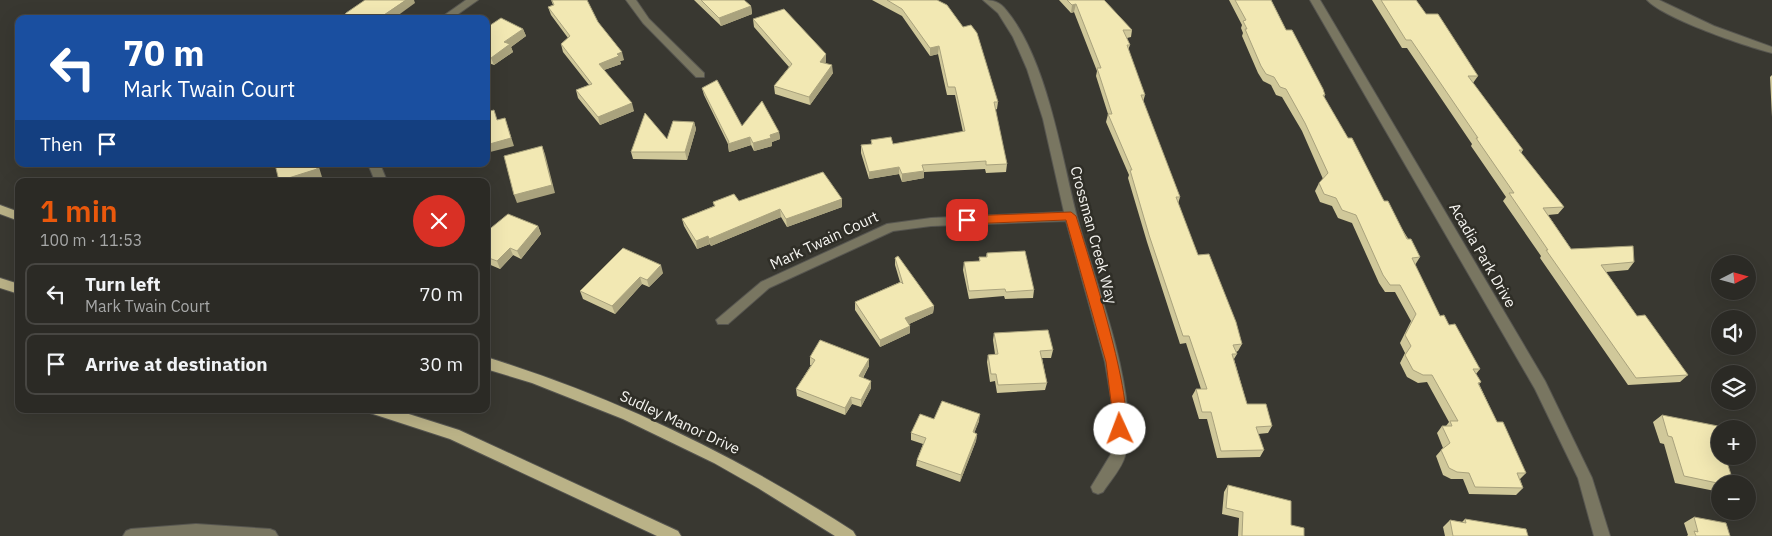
<!DOCTYPE html>
<html lang="en">
<head>
<meta charset="utf-8">
<style>
	body { margin:0; font-family:"IBM Plex Sans",sans-serif; background:#33322d; color:#f1f3f6; height:100vh; display:flex; flex-direction:column; font-size:19px; white-space:nowrap }
	* { box-sizing:border-box; margin:0 }
	p { font-size:16px; color:#a6a7a7 }
	.icon { flex:none; width:28px; height:28px; fill:none; stroke:currentColor; stroke-width:2; stroke-linecap:round; stroke-linejoin:round }
	.map { position:relative; flex:1; overflow:hidden }
	.panel { position:absolute; left:15px; top:178px; width:475px; height:235px; display:flex; flex-direction:column; background:#2b2a25; border-radius:10px; box-shadow:0 5px 20px #0002,0 0 0 1px #474642 }
	.panel>* { flex:none }
	.hud { position:absolute; left:15px; top:15px; width:475px; height:152px; border-radius:10px; box-shadow:0 5px 20px #0002,0 0 0 1px #474642; background:#1a4fa0; color:#fff; overflow:hidden }
	.needle { width:32px; rotate:84deg }
	.controls { position:absolute; left:1711px; top:255px; display:grid; gap:10px }
	.controls a { display:grid; place-items:center; width:45px; height:45px; border-radius:50%; background:#2b2a25; box-shadow:0 5px 20px #0002,0 0 0 1px #474642; font-size:25px }
	.pin { position:absolute; display:grid; place-items:center; width:42px; height:42px; color:#fff; margin:-21px; border-radius:10px; box-shadow:0 2px 8px #0006 }
	.me { position:absolute; width:55px; margin:-28px; rotate:358deg; stroke-linejoin:round; filter:drop-shadow(0 0 4px #0008) }
	.turn { display:flex; align-items:center; gap:18px; height:105px; padding:0 25px; font-size:22px }
	.turn .icon { width:65px; height:65px; stroke-width:2.5 }
	.turn b { display:block; font-size:35px; line-height:42px }
	.then { display:flex; align-items:center; height:48px; padding:0 25px; background:#0003; gap:10px; font-size:19px }
	.round { display:grid; place-items:center; flex:none; width:52px; height:52px; border-radius:26px; background:#33322d }
	.overview { display:flex; align-items:center; justify-content:space-between; height:85px; padding:0 25px }
	h1 { font-size:30px; font-weight:600; line-height:38px; color:#ea580c }
	ul { padding:0; list-style:none }
	li { display:flex; align-items:center; gap:15px; height:62px; margin:0 10px 8px; padding:0 15px; border:2px solid #474642; border-radius:10px }
	li div { flex:1 }
	li b { display:block; font-size:19px }
	li em { font-style:normal }
	.map>svg:first-child { display:block }
	.lines { fill:none; stroke-linecap:round; stroke-linejoin:round }
	.minor-casing { stroke:#575650; stroke-width:2 }
	.major-casing { stroke:#575650; stroke-width:2 }
	.minor { fill:#797661; fill-rule:evenodd }
	.major { fill:#bab287; fill-rule:evenodd }
	.wall { fill:#d0c89a }
	.shaded-wall { fill:#a9a27d }
	.building { fill:#f2e8b3; stroke:#a9a27d }
	.route { fill:#ea580c; stroke:#983908 }
	.labels { text-anchor:middle; dominant-baseline:central; stroke-width:5; stroke-linejoin:round; paint-order:stroke }
	.street-label { font-size:15px; fill:#f6f5f1; stroke:#2f2e27 }
</style>
</head>
<body>
<div class="map">
<svg width="1772" height="536" viewBox="0 0 1772 536">
	<rect width="100%" height="100%" fill="#393831"/>
	<g class="lines">
		<defs>
			<path id="minor" d="M466 0H478L451 19H439Z
				M626 0H636L649 19 704 73V77H696L643 23Z
				M983 0C993 0 1000 2 1006 10 1047 59 1061 155 1077 217 1095 282 1122 347 1128 415 1129 426 1128 445 1125 456 1122 468 1110 481 1103 492L1098 494 1093 492 1091 487 1111 454 1114 416 1105 362 1066 221 931 226 893 231 769 288 728 324H718L716 320 761 282 887 224 931 218 1064 212 1043 119 1027 69 1013 37 998 13Z
				M1310 0H1320L1545 381 1592 478 1610 536H1594L1578 478 1535 389Z
				M1647 0H1659L1714 26 1772 47V53C1745 46 1665 19 1647 0Z
				M368 164H380L387 181H375Z
				M196 524 270 529 275 531 278 536H123L126 531 131 529Z"/>
			<path id="major" d="M0 205 19 212V221L0 214Z
				M0 278 19 284V294L0 288Z
				M486 357C619 398 736 456 853 531L856 536H835L758 488 714 463 623 419 532 383 486 369Z
				M368 409H393L459 430 678 531 681 536H657L450 439 370 413Z"/>
		</defs>
		<!-- minor casing -->
		<use href="#minor" class="minor-casing"/>
		<!-- major casing -->
		<use href="#major" class="major-casing"/>
		<!-- minor -->
		<use href="#minor" class="minor"/>
		<!-- major -->
		<use href="#major" class="major"/>
	</g>
	<!-- wall -->
	<path class="wall" d="M551 0 598 22 624 60 620 61 621 64 604 70 634 111 600 125 578 98 576 90 589 85 563 52 561 44 568 38 551 15 548 7 553 5Z
		M694 0H744L751 6 752 14 721 26Z
		M872 0H937L998 102 997 109 995 110 1007 164 1006 172 986 173 985 169 924 172V178L902 182 899 174 869 179 861 153V145L871 144V140L893 144 963 132 955 95H947L938 54 930 56 902 16Z
		M1059 0H1104L1132 30 1131 37 1127 38 1130 45 1128 50 1145 95 1143 102 1180 197 1178 204 1198 255 1242 344 1238 351 1236 352 1237 354 1234 359 1247 404 1272 426 1268 433 1258 434 1264 450 1260 457 1217 458 1207 419H1199L1192 396 1196 389H1201L1186 343 1180 344 1147 242 1128 178 1129 175 1106 122 1108 114 1096 76 1097 71 1074 12 1071 13Z
		M1229 0H1271L1286 30 1325 95 1324 97 1384 201 1420 257 1415 265 1440 316 1449 325 1480 369 1476 374 1481 382 1479 384 1497 422 1526 473 1520 479 1523 488 1516 495 1469 494 1463 479H1451L1443 475 1436 456 1443 448 1437 433 1442 426H1446L1449 422 1427 382 1418 383 1407 377 1400 363 1405 353 1400 343 1411 321 1395 292H1385L1379 283 1352 223 1338 218 1332 206 1320 202 1315 191 1319 183 1323 179 1302 131 1282 97 1276 95 1271 85 1263 81 1258 73 1242 36 1243 33 1241 28 1242 25Z
		M1372 0H1416L1426 14 1478 76 1473 83 1523 150 1521 153 1564 207 1558 214 1548 215 1571 249 1634 262 1628 270 1606 272 1637 316 1688 375 1680 382 1628 385 1540 258 1541 256 1503 201 1506 197 1471 146 1472 144 1407 48H1402Z
		M753 19 826 54V62L825 63 833 73 810 105 775 94 774 86 789 67 754 27Z
		M486 28 523 29 526 36 511 47 513 52 494 65 486 62Z
		M1772 75V117L1770 77Z
		M702 88 742 126 779 132 780 139 772 142V146L754 151 751 145 729 152 728 144 704 95Z
		M694 122 696 129 687 160 633 159 631 152 667 139Z
		M739 201 842 207 787 227 781 217 711 246 710 244 697 249 684 226 682 219 714 206 713 202Z
		M538 226 541 234 521 259 513 255 500 269 486 263V232Z
		M623 248 663 273 649 287 642 284 615 314 583 299 580 291Z
		M987 253 1034 290 1033 298 1005 299 1004 296 969 299 963 270 964 262 979 261V257H986Z
		M895 258 934 306 933 313 909 324 910 333 880 347 855 310V302L900 282 895 265Z
		M994 333 1053 350 1051 358H1042L1047 383 1045 390 997 393 995 381 990 382 987 362 988 355 995 354 993 340Z
		M810 357 869 359V366L863 378 871 381V388L861 407 852 404 845 415 797 396 796 389 811 365H810Z
		M1662 415 1720 484V492L1675 483 1664 444 1660 443 1653 422Z
		M934 419 979 421 974 433 977 434 976 441 960 482 916 466 917 460 923 444 911 440V433Z
		M1228 485 1291 525 1304 536H1238L1239 518 1222 514 1224 492Z
		M1694 517 1730 536H1687L1688 535 1684 523Z
		M1465 519 1528 536H1445L1443 527 1450 520 1462 522Z"/>
	<!-- shaded-wall -->
	<path class="shaded-wall" d="M406 0H414L415 3 393 19H378Z
		M1076 4 1074 12 1071 13 1072 5Z
		M751 6 752 14 721 26 719 18Z
		M523 29 526 36 511 47 513 52 494 65 491 58 504 42Z
		M939 46 938 54 930 56V48Z
		M622 52 624 60 620 61 621 64 601 71 599 64Z
		M826 54V62L820 69V62Z
		M832 65 833 73 810 105 809 97Z
		M632 103 634 111 600 125 598 117Z
		M505 118 514 146 486 153V145Z
		M694 122 696 129 687 160 685 152Z
		M779 132 780 139 772 142V146L754 151 753 143 770 135Z
		M750 137 751 145 729 152 728 144Z
		M542 146 545 154 555 193 517 203 514 195Z
		M316 164H318L322 177 308 181H280Z
		M899 167V174L869 179V172Z
		M924 171V178L902 182V174Z
		M842 199V207L787 227 786 219Z
		M780 209 781 217 711 246 709 239Z
		M538 226 541 234 521 259 517 251Z
		M708 236 710 244 697 249 696 241Z
		M510 248 513 255 500 269 497 261Z
		M661 265 663 273 649 287 647 280Z
		M640 277 642 284 615 314 612 306Z
		M934 306 933 313 905 326V318Z
		M910 326V333L880 347V340Z
		M869 359V366L859 384V376Z
		M871 381V388L861 407V400Z
		M851 397 852 404 845 415V408Z
		M980 414 979 421 972 439 973 432Z
		M977 434 976 441 960 482 961 475Z"/>
	<!-- building -->
	<path class="building" d="M365 0H406L378 19H341L346 13Z
		M552 0H587L598 22 622 52 617 54 619 56 599 64 632 103 598 117 576 90 592 84 561 44 570 36 548 7 554 5Z
		M701 0H744L751 6 719 18Z
		M887 0H937L947 5 963 27 971 25 977 33 998 102H994L1007 164 986 165V161L922 165 924 171 902 174 899 167 869 172 861 145 872 144 871 140 891 137 893 144 965 131 955 87H948L939 46 930 48 902 9Z
		M1067 0H1104L1132 30H1123L1130 45H1127L1145 95H1141L1180 197H1176L1198 255 1209 254 1236 322 1242 344 1233 345 1237 354H1232L1247 404H1266L1272 426 1256 427 1264 450 1221 451 1211 412H1202L1196 389H1207L1189 336H1183L1149 235 1130 170H1132L1108 114H1112L1097 68H1101L1076 4 1072 5Z
		M1235 0H1271L1286 30H1292L1323 89 1325 95H1323L1348 138H1352L1384 201H1388L1407 239H1411L1420 257 1412 258 1440 316 1444 315 1449 325 1455 324 1480 369H1473L1481 382 1478 383 1497 422H1503L1526 473H1517L1523 488 1475 487 1469 473 1457 472 1449 468 1441 450 1450 443 1442 426H1452L1450 421H1458L1432 375H1423L1413 370 1405 355 1411 346 1405 335 1416 314 1400 285H1390L1383 275 1356 215 1342 210 1336 198 1324 194 1319 183 1328 173 1305 123 1286 89 1280 87 1274 77 1266 74 1261 66 1245 29H1247L1243 21 1246 20Z
		M1381 0H1416L1426 14H1438L1478 76H1468L1523 150H1519L1564 207 1543 208 1571 249 1633 246 1634 262 1601 265 1637 316 1645 315 1688 375 1636 378 1546 250H1548L1509 193H1514L1476 138H1478L1411 40H1406Z
		M784 9 826 54 820 62 832 65 809 97 774 86 792 64 753 19Z
		M501 18 523 29 504 42 510 44 491 58 486 55V28Z
		M717 80 742 126 762 101 779 132 770 135 771 138 753 143 750 137 728 144 729 142 702 88Z
		M494 110 497 120 505 118 511 138 486 145V112Z
		M645 113 667 139 673 121 694 122 685 152H631Z
		M542 146 552 185 514 195 504 156Z
		M275 164H316L317 169 279 181Z
		M823 172 842 199 786 219 780 209 709 239 708 236 696 241 682 219 715 206 713 202 734 194 739 201Z
		M508 214 538 226 517 251 510 248 497 261 486 257V232Z
		M623 248 661 265 647 280 640 277 612 306 580 291Z
		M1025 251 1034 290 1006 292 1005 289 969 291 964 262 980 261 979 257H987V253Z
		M898 256 934 306 905 318 910 326 880 340 855 302 901 282 903 284 895 258Z
		M1048 330 1053 350 1040 351 1047 383 998 385 996 374H991L988 355 998 354 994 333Z
		M820 340 869 359 859 376 871 381 861 400 851 397 845 408 796 389 815 360 810 357Z
		M942 401 980 414 973 432 977 434 961 475 917 460 926 438 911 433 920 414 934 419Z
		M1662 415 1718 426 1720 430V456H1725L1734 484H1722L1684 476 1672 437 1668 436Z
		M1228 485 1291 501V525L1304 528V536H1242L1243 512 1226 508Z
		M1694 517 1726 523 1730 536H1696L1694 531 1698 532Z
		M1465 519 1526 529 1528 536H1453L1450 520 1466 523Z"/>
	<!-- route -->
	<path class="route" d="M1071 212 1076 216C1087 252 1137 406 1124 433H1115L1106 362 1066 220 967 224 961 220 967 216Z"/>
	<g class="labels">
		<!-- street labels -->
		<g class="street-label">
			<text transform="translate(1094 235) rotate(75)">Crossman Creek Way</text>
			<text transform="translate(824 240) rotate(-25)">Mark Twain Court</text>
			<text transform="translate(1483 255) rotate(60)">Acadia Park Drive</text>
			<text transform="translate(680 422) rotate(25)">Sudley Manor Drive</text>
		</g>
	</g>
</svg>
<div class="controls">
<a><svg class="needle" viewBox="-14 -14 28 28"><path d="M0-13l5 13h-10z" fill="#e53935"/><path d="M0 13l5-13h-10z" fill="#a6a7a7"/></svg></a>
<a><svg class="icon" aria-label="sound" viewBox="0 0 24 24"><path d="M4 9h4l5-4v14l-5-4H4zM17 9q2 3 0 6"/></svg></a>
<a><svg class="icon" aria-label="layers" viewBox="0 0 24 24"><path d="M12 4l9 5-9 5-9-5zM3 14l9 5 9-5"/></svg></a>
<a>+</a>
<a>−</a>
</div>
<div class="pin" style="left:967px;top:220px;background:#d93025"><svg class="icon" aria-label="arrive" viewBox="0 0 24 24"><path d="M6 21V4h12l-3 4 3 4H6"/></svg></div>
<svg class="me" style="left:1120px;top:429px" viewBox="-20 -20 40 40"><circle r="19" fill="#fff"/><path d="M0-13L10 11 0 6-10 11z" fill="#ea580c"/></svg>
<div class="hud">
<div class="turn"><svg class="icon" aria-label="left" viewBox="0 0 24 24"><path d="M17 20v-9H6M10 6l-5 5 5 5"/></svg><div><b>70 m</b>Mark Twain Court</div></div>
<div class="then">Then<svg class="icon" aria-label="arrive" viewBox="0 0 24 24"><path d="M6 21V4h12l-3 4 3 4H6"/></svg></div>
</div>
<section class="panel">
<div class="overview"><div><h1>1 min</h1><p>100 m · 11:53</p></div><a class="round" style="background:#d93025;color:#fff"><svg class="icon" aria-label="close" viewBox="0 0 24 24"><path d="M6 6l12 12M18 6L6 18"/></svg></a></div>
<ul>
<li><svg class="icon" aria-label="left" viewBox="0 0 24 24"><path d="M17 20v-9H6M10 6l-5 5 5 5"/></svg><div><b>Turn left</b><p>Mark Twain Court</p></div><em>70 m</em></li>
<li><svg class="icon" aria-label="arrive" viewBox="0 0 24 24"><path d="M6 21V4h12l-3 4 3 4H6"/></svg><div><b>Arrive at destination</b></div><em>30 m</em></li>
</ul>
</section>
</div>
</body>
</html>
